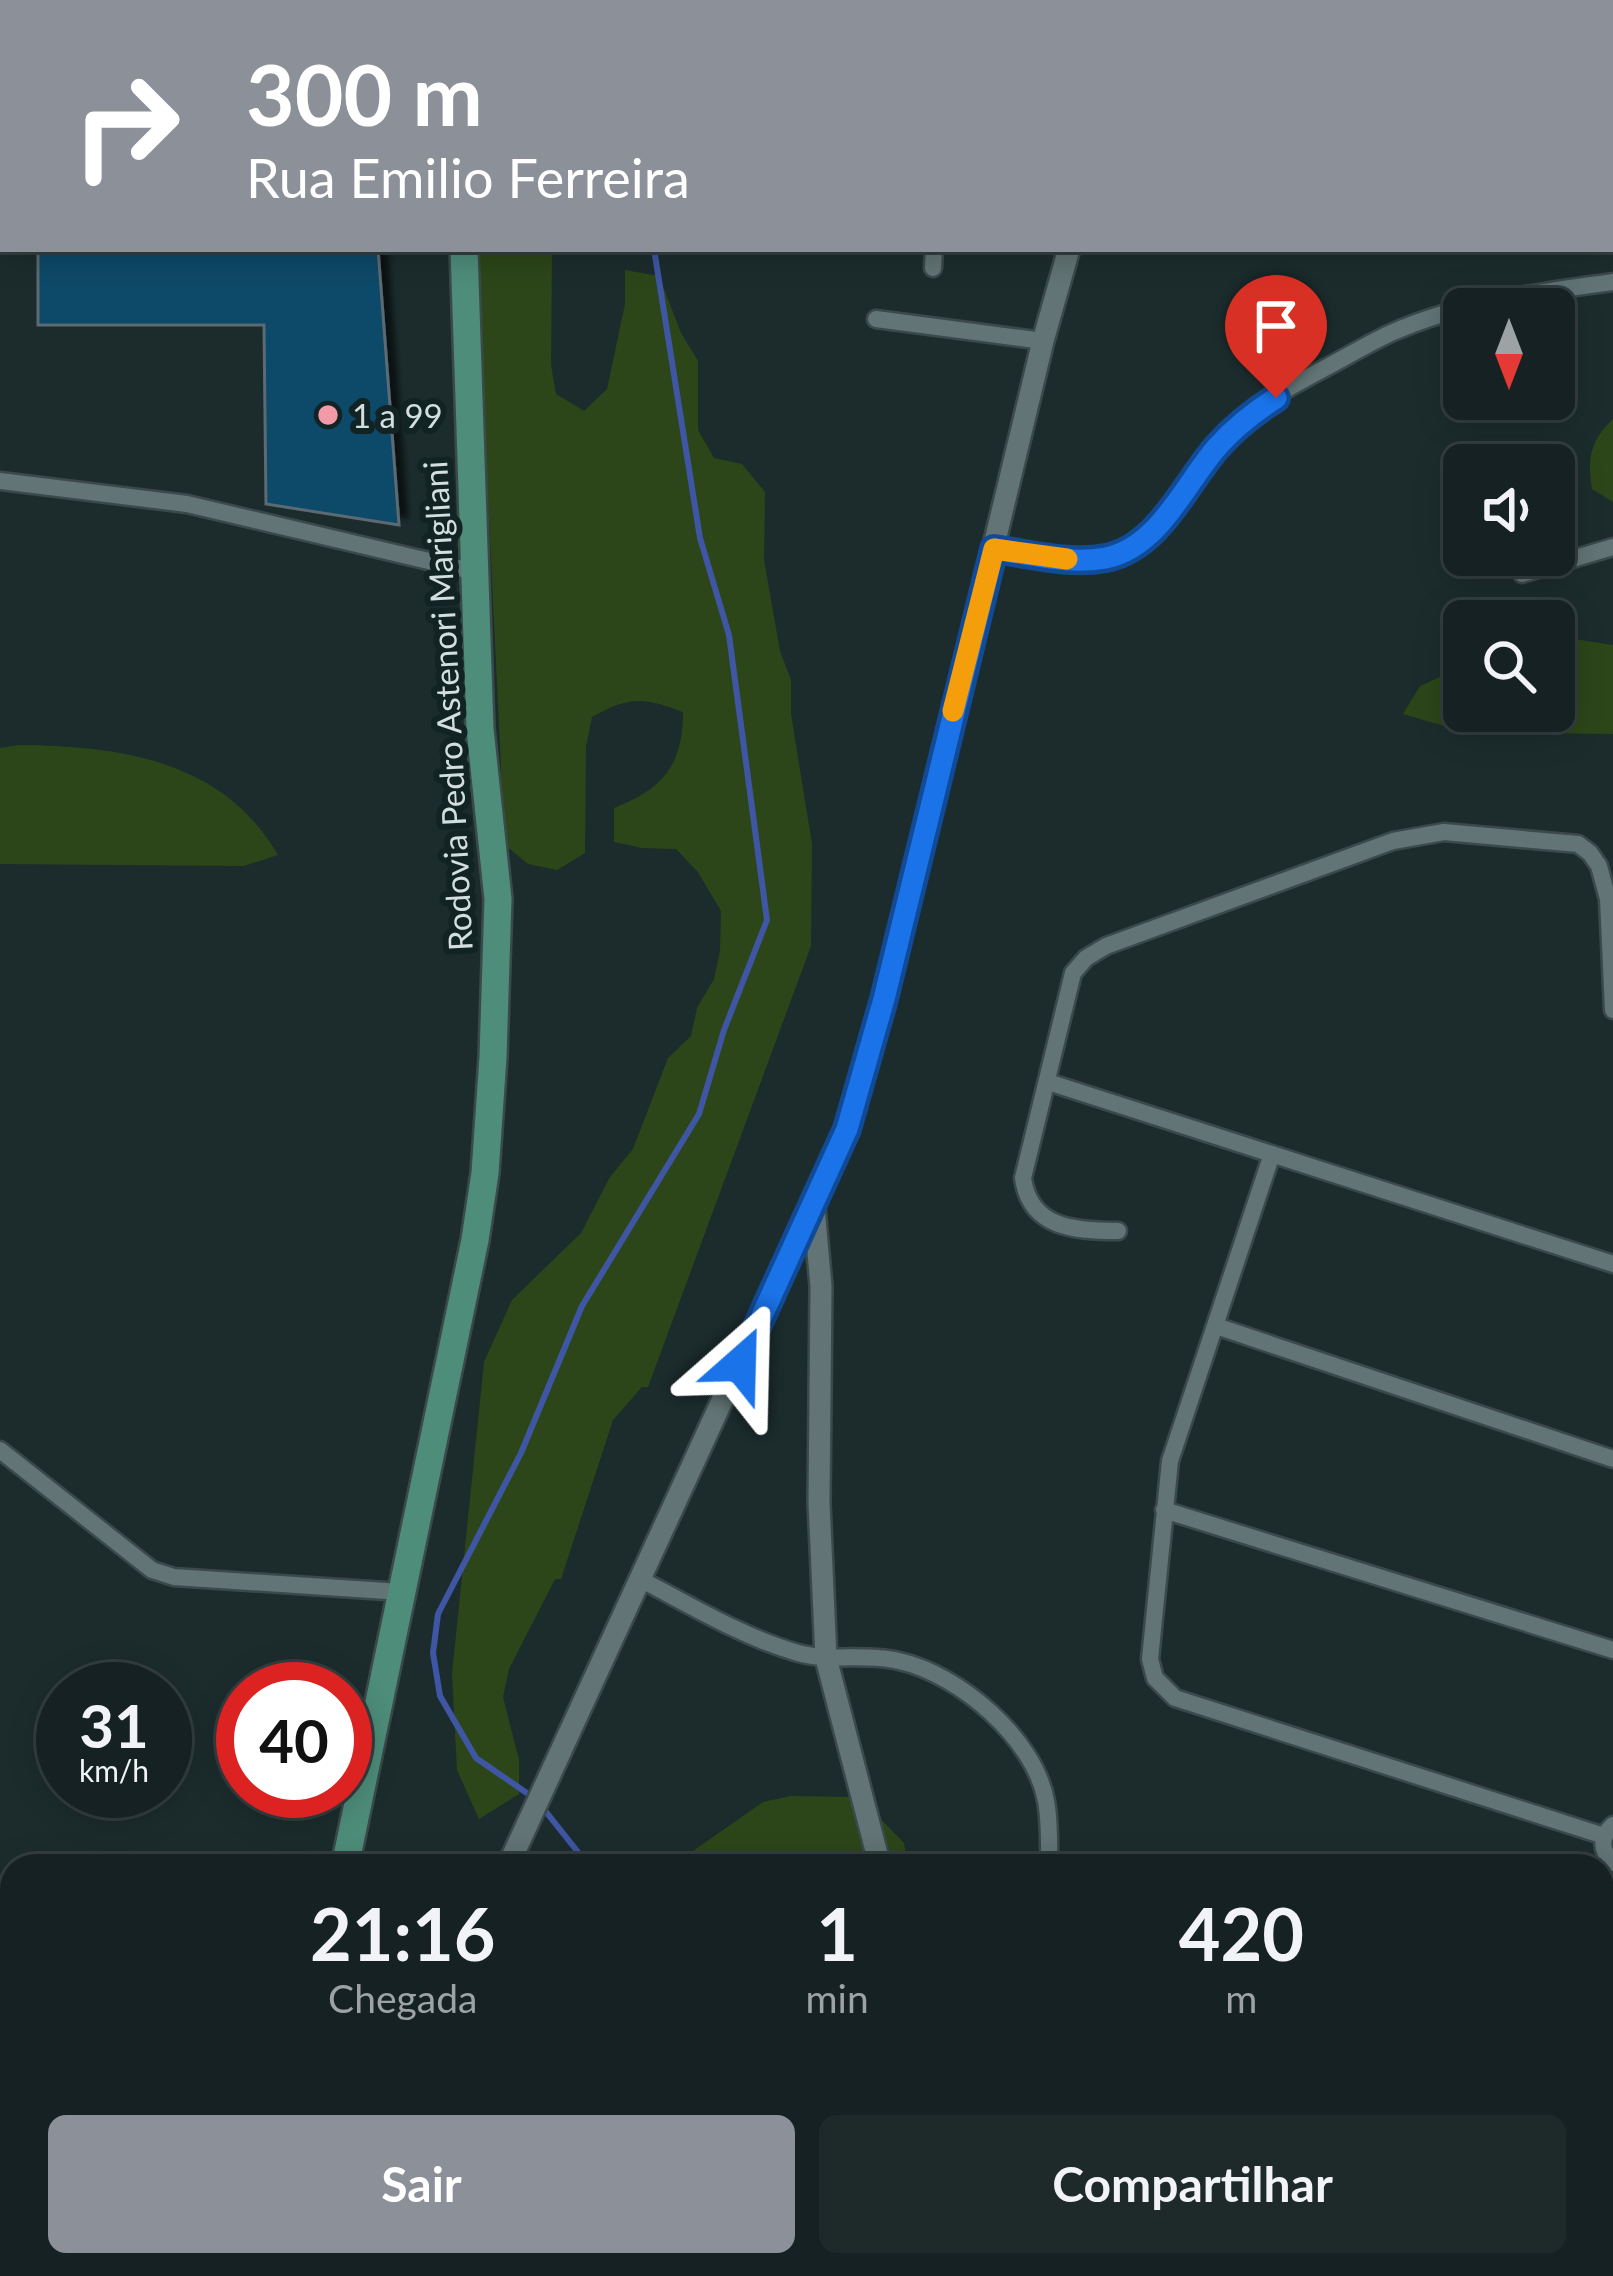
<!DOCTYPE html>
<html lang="pt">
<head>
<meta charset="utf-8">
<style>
	body { margin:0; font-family:Lato,sans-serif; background:#1e292a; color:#f1f3f6; height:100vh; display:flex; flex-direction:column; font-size:45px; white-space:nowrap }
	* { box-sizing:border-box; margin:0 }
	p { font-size:39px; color:#9da3a5 }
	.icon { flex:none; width:66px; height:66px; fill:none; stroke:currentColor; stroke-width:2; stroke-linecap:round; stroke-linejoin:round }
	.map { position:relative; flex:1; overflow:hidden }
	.side { position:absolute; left:0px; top:1854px; width:1614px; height:423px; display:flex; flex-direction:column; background:#152122; border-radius:36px 36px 0 0; box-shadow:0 6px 30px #0003,0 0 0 3px #343e40 }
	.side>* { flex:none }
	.banner { position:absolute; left:0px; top:0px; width:1614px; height:252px; box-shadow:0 6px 30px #0003,0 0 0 3px #343e40; background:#8c9099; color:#fff; overflow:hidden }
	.needle { width:78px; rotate:180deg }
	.buttons { position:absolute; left:1443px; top:288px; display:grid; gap:24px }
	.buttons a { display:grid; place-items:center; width:132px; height:132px; border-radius:18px; background:#152122; box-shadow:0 6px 30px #0003,0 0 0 3px #343e40; font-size:60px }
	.speed { position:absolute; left:36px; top:1662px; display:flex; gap:24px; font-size:60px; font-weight:700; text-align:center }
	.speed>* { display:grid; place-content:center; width:156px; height:156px; border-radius:50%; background:#152122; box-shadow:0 6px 30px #0003,0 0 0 3px #343e40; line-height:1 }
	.speed small { font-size:30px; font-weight:400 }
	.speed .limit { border:18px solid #d22; background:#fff; color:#111 }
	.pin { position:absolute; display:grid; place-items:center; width:102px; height:102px; color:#fff; margin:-123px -51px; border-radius:50% 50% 50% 0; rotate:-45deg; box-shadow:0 0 12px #0007 }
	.pin .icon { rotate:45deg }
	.me { position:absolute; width:132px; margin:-66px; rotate:25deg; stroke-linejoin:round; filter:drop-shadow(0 0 9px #0008) }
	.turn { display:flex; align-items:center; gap:42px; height:252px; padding:0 48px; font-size:54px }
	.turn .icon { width:156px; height:156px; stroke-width:2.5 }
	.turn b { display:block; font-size:84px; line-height:102px }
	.eta { display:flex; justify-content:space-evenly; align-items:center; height:204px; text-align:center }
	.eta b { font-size:72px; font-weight:700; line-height:84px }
	.action { display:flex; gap:24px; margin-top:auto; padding:24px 48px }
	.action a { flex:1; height:138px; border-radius:18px; background:#8c9099; color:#fff; font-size:48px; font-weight:700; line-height:138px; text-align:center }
	.action a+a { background:#1e292a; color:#f1f3f6 }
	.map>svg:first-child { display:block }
	.green { fill:#2d4619 }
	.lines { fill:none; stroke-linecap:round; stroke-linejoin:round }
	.stream { stroke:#3e56a4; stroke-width:6 }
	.building { fill:#084967; stroke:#5c6a73; stroke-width:3; filter:url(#shadow) }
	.minor-casing { stroke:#3b494a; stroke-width:21 }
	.tertiary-casing { stroke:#3b494a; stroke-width:26 }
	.primary-casing { stroke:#3b494a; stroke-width:32 }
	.minor { stroke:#627475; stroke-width:16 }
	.tertiary { stroke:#627475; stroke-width:21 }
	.primary { stroke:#4e8d7a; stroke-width:27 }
	.route-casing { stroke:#114b97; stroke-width:30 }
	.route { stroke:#1a73e8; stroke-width:21 }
	.slow { stroke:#f59e0b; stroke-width:21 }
	.poi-dot { fill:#f39aa8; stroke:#122324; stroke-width:4.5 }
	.labels { text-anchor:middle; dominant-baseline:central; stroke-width:12; stroke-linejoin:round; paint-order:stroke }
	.poi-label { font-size:33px; fill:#d3dede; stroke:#122324; text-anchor:start }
	.street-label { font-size:33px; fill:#d3dede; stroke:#122324 }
</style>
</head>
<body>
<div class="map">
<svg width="1613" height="2276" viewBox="0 0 1613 2276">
	<defs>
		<filter id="shadow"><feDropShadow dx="8" dy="-8" stdDeviation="3" flood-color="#0009"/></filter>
	</defs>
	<rect width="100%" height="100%" fill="#1c2c2d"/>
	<!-- green -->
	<path class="green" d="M476 249H552L551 365 556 394 584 411 607 389 625 304V270L659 276 681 333 698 361V430L714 458 742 464 765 492 764 560 780 651 791 680V714L812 844 811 946 648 1387H642L613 1420 561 1579H555L509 1669 503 1697 519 1760V1794L479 1819 457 1770 452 1674 484 1362 512 1300 581 1233 610 1177 633 1149 668 1058 691 1036 697 1008 714 979 720 951 721 911 698 872 676 849 642 848 614 842V808C663 789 683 765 683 712 644 697 629 696 592 717L586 746 585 853 557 870 528 864 500 841 501 767Z
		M1613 419V502L1592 489C1587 459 1590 441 1613 419Z
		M1554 636 1613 645V734L1465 732 1403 714 1420 686 1464 666V711H1554Z
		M19 745C120 746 223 760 278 855L244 866 0 864V748Z
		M791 1796 859 1797 904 1843 908 1866H639L683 1858 763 1802Z
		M1201 2265H1459L1453 2276H1153Z"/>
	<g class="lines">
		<!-- stream -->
		<path class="stream" d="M650 3V0
			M534 1798 476 1758 440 1696 433 1653 438 1614 521 1453 582 1306 699 1114 724 1030 767 920 729 635 700 538 654 249
			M543 1808 589 1866
			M635 2276 641 2265"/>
	</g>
	<!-- building -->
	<path class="building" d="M38 249H378L399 525 266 504 264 325H38Z"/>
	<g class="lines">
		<defs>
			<path id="minor" d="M933 268 934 249
				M876 319 1043 341
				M0 481 187 504 475 572
				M993 549C1030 554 1075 568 1111 557 1170 539 1202 453 1249 415 1272 396 1301 381 1327 367 1348 356 1369 343 1391 333 1461 302 1538 292 1613 282
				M1522 574 1613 547
				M1048 1082 1613 1264
				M1272 1154 1170 1461 1150 1659 1155 1678 1175 1698 1604 1836
				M1118 1231C1074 1231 1030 1228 1023 1178L1073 973 1086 958 1106 946 1393 841 1444 832 1578 844 1590 853 1599 866 1608 899 1613 1010
				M1216 1326 1613 1459
				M0 1450 152 1570 174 1577 401 1592
				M1164 1510 1613 1650
				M638 1578C690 1605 742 1637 798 1653 831 1662 865 1653 899 1661 959 1674 1035 1739 1046 1801 1050 1822 1049 1845 1049 1866
				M1613 1825C1600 1837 1600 1850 1613 1863
				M1602 2076 1613 2074"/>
			<path id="tertiary" d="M1096 0 1097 3
				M814 1208 821 1286 819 1503 826 1658 880 1866
				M508 1866 847 1129 885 999 1043 341 1069 249
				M876 2276 879 2265"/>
			<path id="primary" d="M456 0V3
				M345 1866 475 1240 485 1173 493 1057 498 899 480 729 464 249
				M208 2276 214 2265"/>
		</defs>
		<!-- minor casing -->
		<use href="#minor" class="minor-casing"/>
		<!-- tertiary casing -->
		<use href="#tertiary" class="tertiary-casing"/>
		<!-- primary casing -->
		<use href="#primary" class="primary-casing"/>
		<!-- minor -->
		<use href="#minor" class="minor"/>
		<!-- tertiary -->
		<use href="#tertiary" class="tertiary"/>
		<!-- primary -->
		<use href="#primary" class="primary"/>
	</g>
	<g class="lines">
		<defs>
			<path id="route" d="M740 1364 847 1129 884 999 994 549C1030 554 1070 565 1106 558 1160 547 1185 483 1218 446 1235 427 1254 412 1276 398"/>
		</defs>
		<!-- route casing -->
		<use href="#route" class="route-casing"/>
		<!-- route -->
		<use href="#route" class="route"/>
		<!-- slow -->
		<path class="slow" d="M953 711 994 549 1067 559"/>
	</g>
	<!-- markers -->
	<circle class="poi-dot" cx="328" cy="415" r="12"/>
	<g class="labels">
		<!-- poi labels -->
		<g class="poi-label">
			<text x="352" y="415">1 a 99</text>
		</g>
		<!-- street labels -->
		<g class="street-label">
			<text transform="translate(447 706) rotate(-93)">Rodovia Pedro Astenori Marigliani</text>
		</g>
	</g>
</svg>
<div class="buttons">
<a><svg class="needle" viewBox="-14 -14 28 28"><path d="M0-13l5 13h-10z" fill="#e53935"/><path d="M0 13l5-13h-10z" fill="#9da3a5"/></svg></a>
<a><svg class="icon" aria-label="sound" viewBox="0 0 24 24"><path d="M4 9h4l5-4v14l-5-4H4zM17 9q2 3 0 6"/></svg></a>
<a><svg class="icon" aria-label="search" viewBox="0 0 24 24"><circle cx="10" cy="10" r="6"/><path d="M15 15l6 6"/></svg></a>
</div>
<div class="speed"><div>31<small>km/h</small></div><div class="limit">40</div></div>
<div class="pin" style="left:1276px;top:398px;background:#d93025"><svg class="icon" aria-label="arrive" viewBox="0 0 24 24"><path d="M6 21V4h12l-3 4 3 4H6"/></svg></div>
<svg class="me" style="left:740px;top:1364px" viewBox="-20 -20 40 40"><path d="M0-17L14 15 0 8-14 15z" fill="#1a73e8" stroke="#fff" stroke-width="4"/></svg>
<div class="banner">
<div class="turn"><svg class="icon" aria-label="right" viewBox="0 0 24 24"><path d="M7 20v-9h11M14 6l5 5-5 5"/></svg><div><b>300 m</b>Rua Emilio Ferreira</div></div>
</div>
<section class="side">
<div class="eta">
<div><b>21:16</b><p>Chegada</p></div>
<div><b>1</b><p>min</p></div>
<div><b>420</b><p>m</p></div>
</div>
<div class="action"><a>Sair</a><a>Compartilhar</a></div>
</section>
</div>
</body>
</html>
